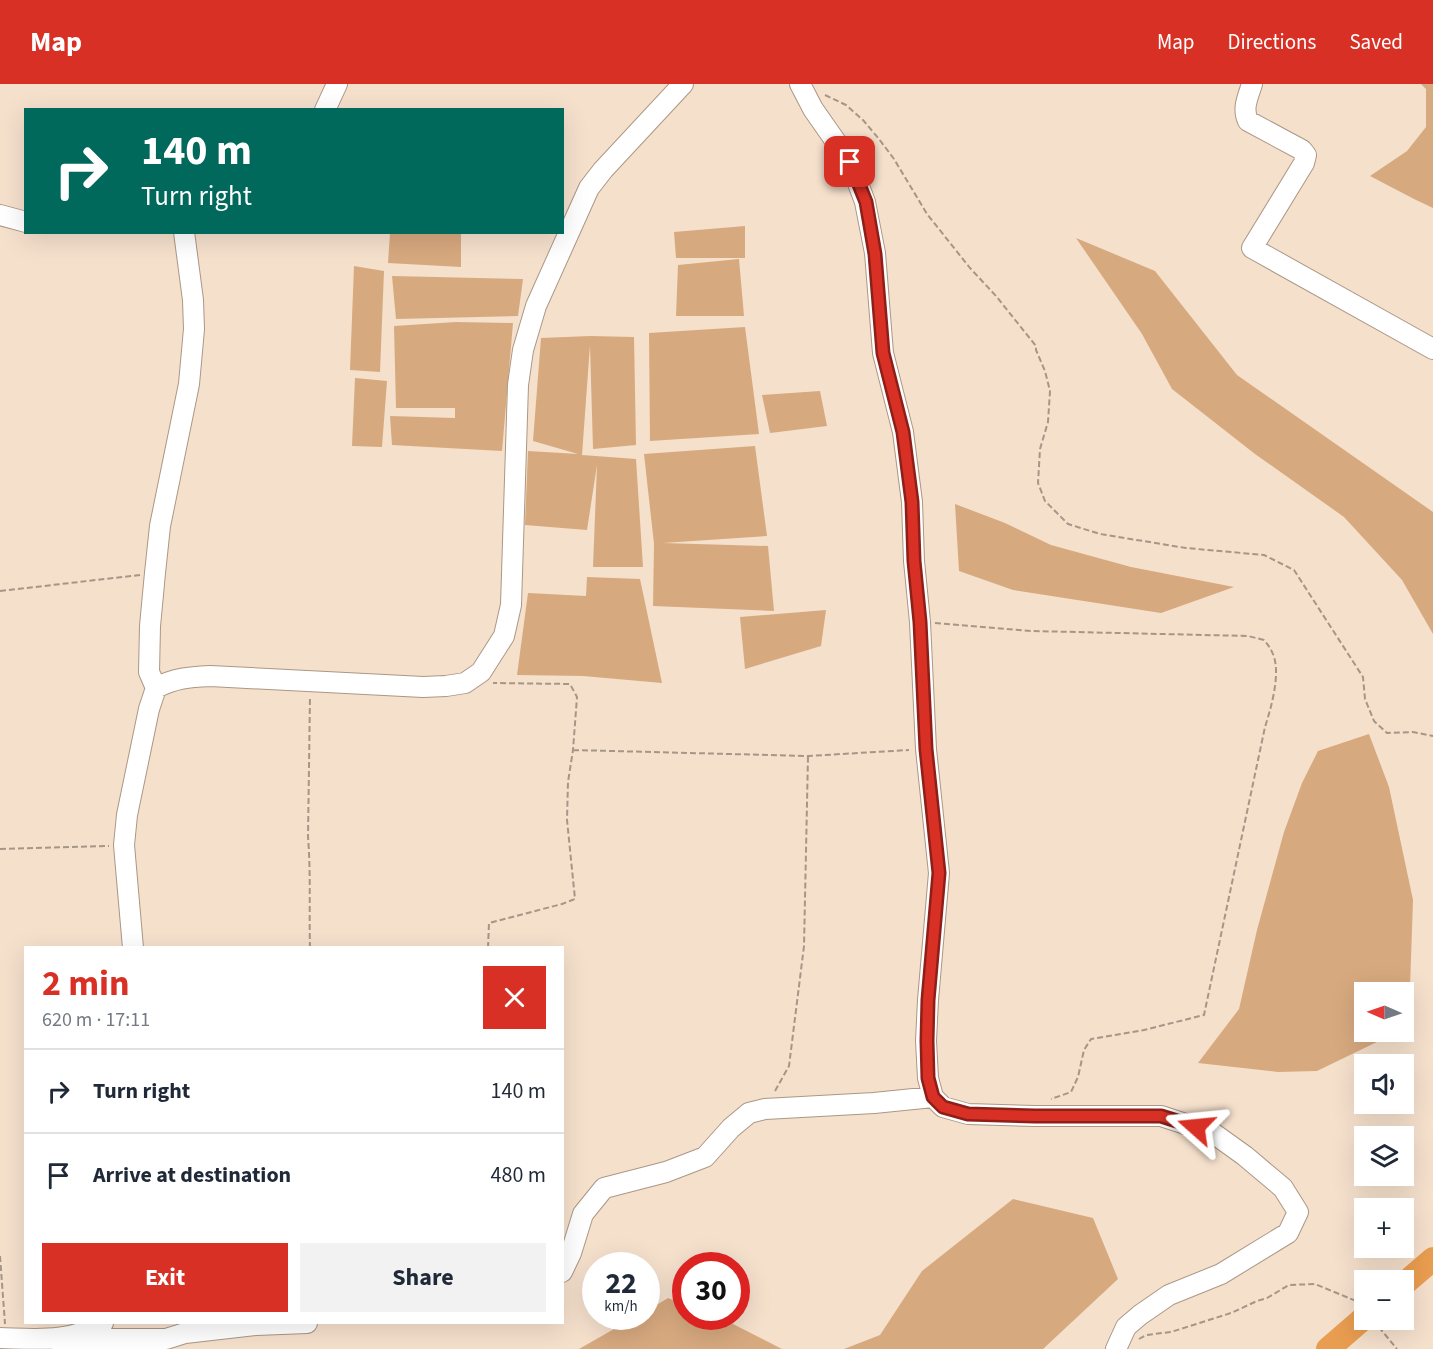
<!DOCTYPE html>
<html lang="en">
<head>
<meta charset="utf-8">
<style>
	body { margin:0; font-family:"Source Sans 3",sans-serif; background:#f2f2f3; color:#1f2937; height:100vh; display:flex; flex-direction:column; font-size:22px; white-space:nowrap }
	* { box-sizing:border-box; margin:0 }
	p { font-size:20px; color:#747a83 }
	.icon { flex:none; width:33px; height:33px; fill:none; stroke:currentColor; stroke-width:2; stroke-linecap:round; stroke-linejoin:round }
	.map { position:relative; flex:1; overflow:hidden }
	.panel { position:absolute; left:24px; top:862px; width:540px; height:378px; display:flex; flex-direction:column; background:#fff; border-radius:0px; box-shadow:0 6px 24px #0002 }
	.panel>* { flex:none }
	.hud { position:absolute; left:24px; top:24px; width:540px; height:126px; border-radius:0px; box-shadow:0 6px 24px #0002; background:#00695c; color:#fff; overflow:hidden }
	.needle { width:39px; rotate:272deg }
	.tools { position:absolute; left:1354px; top:898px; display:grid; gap:12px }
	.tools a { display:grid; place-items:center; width:60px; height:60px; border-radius:0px; background:#fff; box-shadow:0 6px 24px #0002; font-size:30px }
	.speed { position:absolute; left:582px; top:1168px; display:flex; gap:12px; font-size:30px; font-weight:700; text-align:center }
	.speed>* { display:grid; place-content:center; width:78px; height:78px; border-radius:50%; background:#fff; box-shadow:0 6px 24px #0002; line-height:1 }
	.speed small { font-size:15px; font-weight:400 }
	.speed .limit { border:9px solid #d22; background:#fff; color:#111 }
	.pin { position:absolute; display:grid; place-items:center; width:51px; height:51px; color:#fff; margin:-26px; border-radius:12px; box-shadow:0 3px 9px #0006 }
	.me { position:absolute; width:66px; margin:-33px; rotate:288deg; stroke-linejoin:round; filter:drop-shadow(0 0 4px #0008) }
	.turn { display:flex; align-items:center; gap:21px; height:126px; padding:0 18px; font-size:27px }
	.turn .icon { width:78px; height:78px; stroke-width:2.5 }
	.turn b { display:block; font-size:42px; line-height:51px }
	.round { display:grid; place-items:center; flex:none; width:63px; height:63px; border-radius:0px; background:#f2f2f3 }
	.summary { display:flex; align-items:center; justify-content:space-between; height:102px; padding:0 18px }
	h1 { font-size:36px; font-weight:700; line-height:45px; color:#d93025 }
	.primary-button { display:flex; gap:12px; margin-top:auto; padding:12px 18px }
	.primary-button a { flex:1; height:69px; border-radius:0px; background:#d93025; color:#fff; font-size:24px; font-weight:700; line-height:69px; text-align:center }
	.primary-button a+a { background:#f2f2f3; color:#1f2937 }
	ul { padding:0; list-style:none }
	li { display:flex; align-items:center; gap:18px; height:84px; padding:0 18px; border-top:2px solid #e0e1e3 }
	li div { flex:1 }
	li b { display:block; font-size:22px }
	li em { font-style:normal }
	header { display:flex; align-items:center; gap:36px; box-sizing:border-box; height:84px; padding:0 30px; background:#d93025; color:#fff }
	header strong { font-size:28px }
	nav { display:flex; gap:33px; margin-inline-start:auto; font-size:21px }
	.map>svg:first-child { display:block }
	.green { fill:#d7a97f }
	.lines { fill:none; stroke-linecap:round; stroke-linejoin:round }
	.river { stroke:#e99d50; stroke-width:24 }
	.minor-casing { stroke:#ab9785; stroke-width:22 }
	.path { stroke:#a69687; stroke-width:2; stroke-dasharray:6 3; stroke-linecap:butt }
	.minor { stroke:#fff; stroke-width:20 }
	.route-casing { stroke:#8d1f18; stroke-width:15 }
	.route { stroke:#d93025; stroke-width:10 }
</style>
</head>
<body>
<header>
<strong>Map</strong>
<nav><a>Map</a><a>Directions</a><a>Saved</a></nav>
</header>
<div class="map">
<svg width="1433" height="1265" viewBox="0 0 1433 1265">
	<rect width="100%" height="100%" fill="#f5e0cc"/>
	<!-- green -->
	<path class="green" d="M1421 0H1433V124L1414 115 1370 92 1407 67 1426 43V5Z
		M745 142V174H676L674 148Z
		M390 149H461V183L388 179Z
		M1076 154 1155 187 1237 291 1433 428V550L1402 496 1344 433 1255 370 1172 305 1142 250Z
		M739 175 744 232H676L678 181Z
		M354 182 384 187 380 288 350 286Z
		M392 192 523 195 518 232 396 235Z
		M456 238 513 239 502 367 392 361 390 332 455 334V324H396L394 242Z
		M745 243 759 350 650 357 649 249Z
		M590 252 634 253 636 361 593 365 590 261 582 371 636 375 643 483H593L597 381 587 446 525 441 528 367 578 370 533 357 541 254Z
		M355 294 387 297 382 363 352 362Z
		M820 307 827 342 770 349 762 311Z
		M755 362 767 452 663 459 768 462 774 527 653 522 654 460 644 370Z
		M955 420 1005 439 1051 461 1131 483 1234 503 1161 529 1013 506 959 487Z
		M587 493 640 495 662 599 583 592 517 591 528 509 586 512Z
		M826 526 821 562 745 585 740 533Z
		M1369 650 1389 703 1413 816 1410 904 1404 914V909H1365V948H1385L1381 956 1317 987 1278 988 1198 979 1239 925 1257 846 1284 748 1302 699 1318 667Z
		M1013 1115 1093 1134 1118 1195 1043 1265H844L880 1251 922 1187Z
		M668 1214 685 1221 686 1233H715L731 1239 782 1265H579L635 1233H646L647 1227Z"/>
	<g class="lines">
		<!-- river -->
		<path class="river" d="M1404 1200 1433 1175
			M1328 1265 1365 1233"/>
		<defs>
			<path id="minor" d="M800 0 813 25 850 78 865 118 875 169 883 269 903 348 912 418 914 477 920 538 926 665 939 789 928 916 926 957 928 994 933 1013 943 1023 968 1030 1035 1032H1161L1213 1049 1245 1072 1283 1104 1298 1128 1288 1149 1221 1190 1169 1211 1140 1231 1126 1243 1116 1265
				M1252 0C1248 13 1242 24 1248 37L1302 66 1306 71 1304 79 1252 164 1433 265
				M325 26 337 0
				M0 131 26 138
				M156 604 149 588 150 542 155 489 160 442 189 300 194 245 193 216 184 148
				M133 864 124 761 127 731 149 625 156 604C174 594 190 593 210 592L423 603 446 602 465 599 481 588 504 552 511 521 518 301 523 266 536 222 589 104 603 86 683 0
				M562 1188 571 1169 583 1130 604 1104 666 1088 705 1073 731 1044 749 1029 765 1025 874 1019 933 1013
				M0 1254C38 1255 69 1259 103 1239
				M53 1255H166L185 1249 256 1241 307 1239"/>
		</defs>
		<!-- minor casing -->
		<use href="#minor" class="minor-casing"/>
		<!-- path -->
		<path class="path" d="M825 11 846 21 863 36 879 55 894 75 927 130 970 184 996 212 1036 262V266L1045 287 1050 307 1048 338 1040 365 1038 399 1045 417 1068 440 1100 450 1186 464 1264 471 1294 486 1363 593 1365 615 1374 637 1387 649 1413 648 1433 652
			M0 507 140 491
			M935 539 1032 547 1248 552 1264 556C1267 560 1270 563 1272 568 1282 587 1271 624 1265 643L1204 931 1144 946 1091 955 1084 966 1078 993 1071 1008 1051 1015
			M573 666 808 672 909 666
			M0 765 109 762
			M310 864C309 827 311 790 308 753L310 612
			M488 864 489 839 562 820 575 815 567 736 568 698 573 666 577 613 570 600 493 599
			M775 1007 789 982 804 862 808 672
			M0 1172 5 1240
			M1373 1236 1397 1265
			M1139 1255 1146 1251 1171 1248 1231 1229 1257 1217 1267 1214 1289 1201 1315 1200 1356 1217 1365 1227"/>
		<!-- minor -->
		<use href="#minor" class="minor"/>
	</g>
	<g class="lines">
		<defs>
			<path id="route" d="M850 78 866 118 875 170 883 269 903 348 912 418 914 477 920 538 926 665 939 789 928 916 927 957 928 994 933 1013 943 1023 968 1030 1035 1032H1161L1196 1043"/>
		</defs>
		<!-- route casing -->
		<use href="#route" class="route-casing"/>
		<!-- route -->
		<use href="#route" class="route"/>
	</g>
</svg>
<div class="tools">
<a><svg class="needle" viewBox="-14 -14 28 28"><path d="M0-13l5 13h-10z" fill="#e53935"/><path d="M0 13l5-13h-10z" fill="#747a83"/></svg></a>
<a><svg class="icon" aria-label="sound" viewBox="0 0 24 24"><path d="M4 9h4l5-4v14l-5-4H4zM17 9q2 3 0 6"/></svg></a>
<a><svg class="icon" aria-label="layers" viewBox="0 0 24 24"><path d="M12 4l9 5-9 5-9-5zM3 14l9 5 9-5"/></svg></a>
<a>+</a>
<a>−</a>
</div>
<div class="speed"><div>22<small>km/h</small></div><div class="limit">30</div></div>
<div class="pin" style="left:850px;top:78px;background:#d93025"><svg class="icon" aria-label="arrive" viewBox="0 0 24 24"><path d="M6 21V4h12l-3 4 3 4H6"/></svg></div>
<svg class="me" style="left:1196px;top:1043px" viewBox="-20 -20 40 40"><path d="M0-17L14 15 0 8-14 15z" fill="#d93025" stroke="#fff" stroke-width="4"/></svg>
<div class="hud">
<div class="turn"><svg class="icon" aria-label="right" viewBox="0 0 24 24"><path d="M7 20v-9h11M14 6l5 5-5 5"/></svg><div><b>140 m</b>Turn right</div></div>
</div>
<section class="panel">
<div class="summary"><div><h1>2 min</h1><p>620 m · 17:11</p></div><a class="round" style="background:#d93025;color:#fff"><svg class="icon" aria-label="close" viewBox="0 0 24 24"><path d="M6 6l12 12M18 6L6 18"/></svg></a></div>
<ul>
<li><svg class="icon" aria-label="right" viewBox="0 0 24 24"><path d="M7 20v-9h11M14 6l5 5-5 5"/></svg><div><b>Turn right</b></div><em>140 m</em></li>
<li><svg class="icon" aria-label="arrive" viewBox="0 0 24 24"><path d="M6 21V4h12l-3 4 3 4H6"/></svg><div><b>Arrive at destination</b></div><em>480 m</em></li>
</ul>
<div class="primary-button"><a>Exit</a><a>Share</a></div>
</section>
</div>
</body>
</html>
